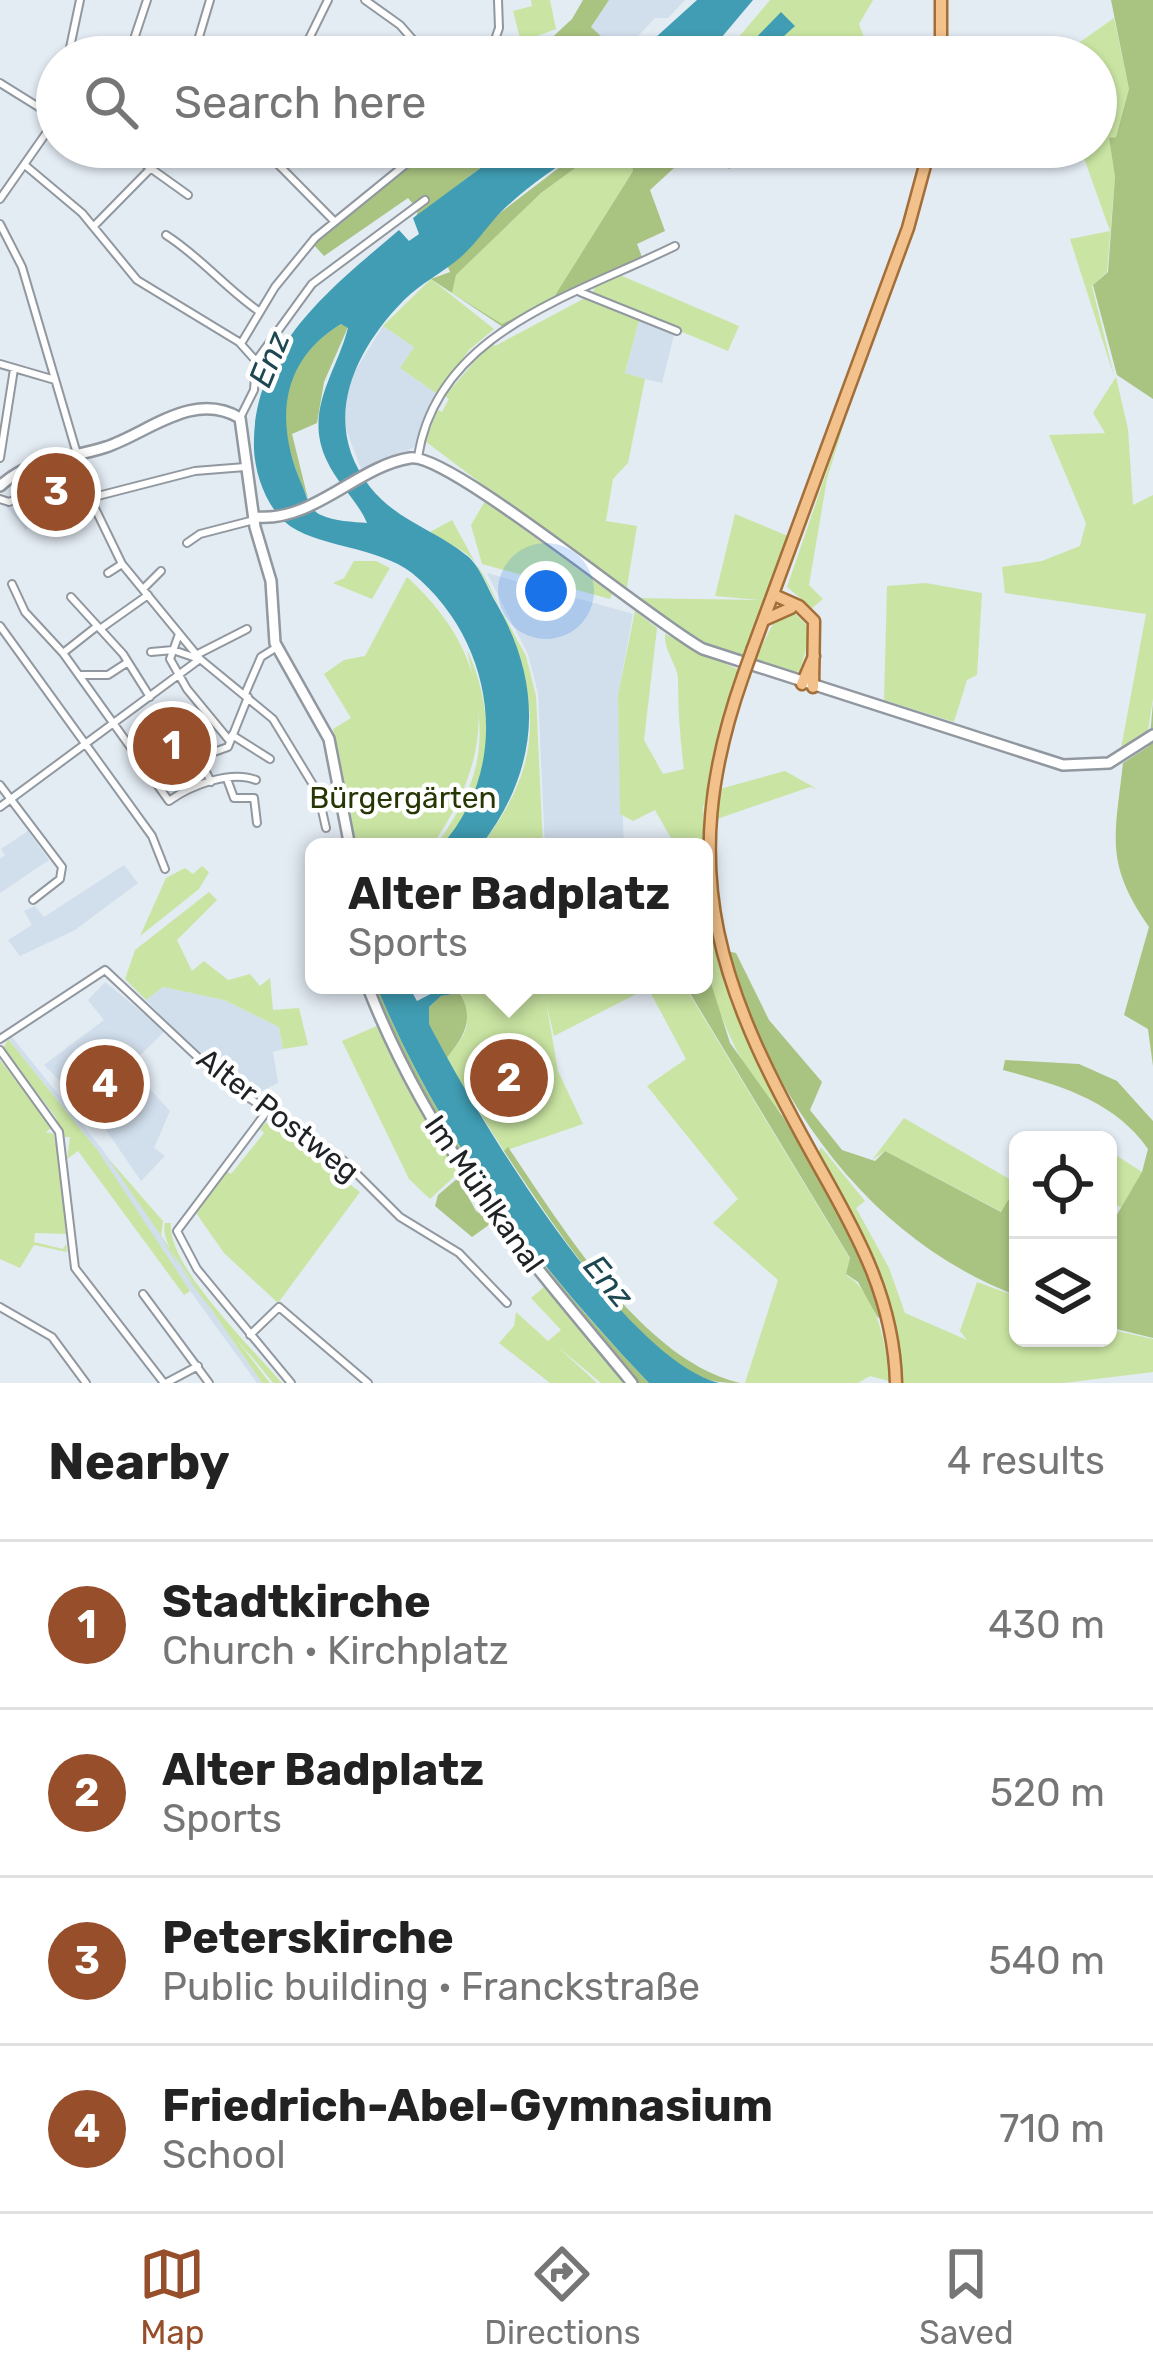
<!DOCTYPE html>
<html lang="en">
<head>
<meta charset="utf-8">
<style>
	body { margin:0; font-family:Rubik,sans-serif; background:#f6f6f6; color:#222 }
	.controls { position:absolute; right:36px; bottom:36px; display:grid; overflow:hidden; border-radius:18px; box-shadow:0 3px 9px #0004 }
	.controls button { width:108px; height:108px; display:grid; place-items:center; padding:0; border:0; border-bottom:3px solid #e0e0e0; background:#fff; color:#222; font:60px sans-serif }
	.you { position:absolute; left:546px; top:591px; width:42px; height:42px; margin:-30px; border:9px solid #fff; border-radius:50%; background:#1a73e8; box-shadow:0 0 0 18px #1a73e833 }
	.badge { display:grid; place-items:center; width:78px; height:78px; border-radius:50%; background:#964f2a; color:#fff; font-size:39px; font-weight:700 }
	.pin { position:absolute; translate:-50% -50%; border:6px solid #fff; box-shadow:0 3px 12px #0006 }
	.popup { position:absolute; left:305px; top:838px; width:408px; height:156px; box-sizing:border-box; display:grid; place-content:center; border-radius:18px; background:#fff; filter:drop-shadow(0 3px 9px #0005); font-size:39px; white-space:nowrap; color:#767676 }
	.popup b { font-size:45px; color:#222 }
	.popup::after { content:''; position:absolute; left:50%; top:100%; margin-left:-24px; border:24px solid transparent; border-top-color:#fff }
	.list { margin:0; padding:0; list-style:none }
	h2 { display:flex; justify-content:space-between; align-items:center; height:156px; margin:0; padding:0 48px; font-size:51px }
	h2 small { font-size:39px; font-weight:400; color:#767676 }
	.list li { display:grid; grid-template-columns:78px 1fr auto; gap:36px; align-items:center; box-sizing:border-box; height:168px; padding:0 48px; border-top:3px solid #e0e0e0 }
	.list b { display:block; font-size:45px; white-space:nowrap }
	.list p { margin:0; font-size:39px; white-space:nowrap; color:#767676 }
	.list em { font-size:39px; font-style:normal; color:#767676 }
	.icon { flex:none; width:66px; height:66px; fill:none; stroke:currentColor; stroke-width:2; stroke-linecap:round; stroke-linejoin:round }
	.map { position:relative; flex:none; width:1153px; height:1383px; overflow:hidden }
	.search { position:absolute; background:#fff; box-shadow:0 3px 9px #0004; left:36px; right:36px; top:36px; height:132px; display:flex; align-items:center; gap:30px; box-sizing:border-box; padding:0 42px; border-radius:66px; color:#767676; font-size:45px }
	.sheet { height:828px; background:#fff }
	nav { display:flex; justify-content:space-around; align-items:center; box-sizing:border-box; height:168px; border-top:3px solid #e0e0e0; background:#fff; font-size:33px; color:#767676 }
	nav a { display:grid; justify-items:center; gap:6px }
	nav .on { color:#964f2a }
	.map>svg:first-child { display:block }
	.built { fill:#d1deec }
	.green { fill:#cae5a3 }
	.forest { fill:#a9c381 }
	.water { fill:#409db3; fill-rule:evenodd }
	.lines { fill:none; stroke-linecap:round; stroke-linejoin:round }
	.street-casing { stroke:#91989f; stroke-width:10 }
	.secondary-casing { stroke:#91989f; stroke-width:14 }
	.primary-casing { stroke:#a36e37; stroke-width:15 }
	.street { stroke:#fff; stroke-width:6 }
	.secondary { stroke:#fff; stroke-width:9 }
	.primary { stroke:#f2c18c; stroke-width:10 }
	.primary-bridge-casing { stroke:#a36e37; stroke-width:15; stroke-linecap:butt }
	.primary-bridge { stroke:#f2c18c; stroke-width:10 }
	.labels { text-anchor:middle; dominant-baseline:central; stroke-width:9; stroke-linejoin:round; paint-order:stroke }
	.park-label { font-size:30px; fill:#273605; stroke:#fff }
	.street-label { font-size:30px; fill:#202325; stroke:#fff }
	.water-label { font-size:33px; font-style:italic; fill:#1d4751; stroke:#fff }
</style>
</head>
<body>
<div class="map">
<svg width="1153" height="1383" viewBox="0 0 1153 1383">
	<rect width="100%" height="100%" fill="#e3ebf3"/>
	<path class="built" d="M609 0H685L668 18H655L618 57H581L601 37 591 27Z
		M640 317 675 331 662 383 625 374Z
		M383 326 414 347 400 368 437 394 414 447 363 474 341 416 352 376Z
		M33 489 52 515 26 530 6 506Z
		M487 573 633 614 618 695 624 847H545L538 693 528 654Z
		M28 831 49 860 0 893V859L5 855 1 849Z
		M124 865 138 883 75 930 20 956 8 940 32 925 24 911 35 906 44 917Z
		M105 982 165 1031 129 1066 170 1111 154 1148 165 1156 141 1181 102 1124 44 1065 104 1020 88 1000Z
		M163 987 224 1000 279 1027 283 1049 273 1052 278 1083 252 1096 211 1066 146 1000Z
		M12 1037 102 1149 262 1383H257L162 1252 98 1151 8 1039Z"/>
	<path class="green" d="M531 0H550L556 29 521 42 513 11 532 6Z
		M770 0H873L859 24 868 48 859 57H722Z
		M1114 18 1129 89 1116 137 1109 138 1115 177 1107 272 1092 286 1114 376 1070 239 1110 231 1080 147H1096V57H1059Z
		M604 147H628L633 171 554 297 502 324 452 293 456 275 541 193Z
		M620 275 739 326 728 351 593 295 594 286Z
		M431 279 494 329 469 350 437 394 400 368 414 347 383 326Z
		M585 298 640 317 625 373 645 379 628 463 613 479 606 521 637 526 626 593 425 441 438 410 442 412 449 399 445 396 491 342 495 346Z
		M1116 377 1128 429 1133 505 1153 495V699L1147 736 1120 754 1146 614 1005 593 1002 567 1042 561 1080 546 1086 523 1049 435 1105 433 1093 413Z
		M849 407 827 479 809 585 823 599 812 608 787 587Z
		M485 501 612 594 610 599 482 564 471 525Z
		M735 514 788 536 742 660 704 646 635 598 760 600 715 596Z
		M452 520 526 656 536 696 543 847H480C541 769 542 710 506 622 498 603 484 570 469 556 458 546 442 542 430 532Z
		M354 561H376L390 568 372 599 333 583 344 578Z
		M407 577C497 659 499 751 431 847H357L333 729 351 718 324 674 344 660 365 656Z
		M926 583 982 593 977 675 967 680 954 722 884 700 887 586Z
		M635 611 657 628 644 740 663 774 684 769C680 739 678 710 678 679 678 666 664 652 665 634L739 670 718 734 707 806 703 805 704 847H676L655 810 633 821 620 814 618 695Z
		M794 612 811 630 800 671 791 674 753 663 776 618Z
		M467 650C496 709 499 810 435 847 488 772 487 736 467 650Z
		M785 771 817 789 810 787 717 819 720 789Z
		M202 866 209 872 199 889 140 936 166 878 185 868 193 874Z
		M209 892 217 900 177 940 192 971 204 961 228 980 250 974 260 986 270 978 273 1010 299 1008 308 1045 283 1049 279 1027 224 1000 163 987 146 1000 125 979 135 950Z
		M708 901 731 1003 785 1115C742 1088 683 946 708 901Z
		M462 985H684L850 1259 846 1275C877 1293 887 1347 889 1381L870 1376 858 1383H745L778 1280 713 1223 738 1199 647 1086 686 1059 648 988 554 1036 546 1002 558 1071 583 1124 504 1151 446 1059C482 1015 460 1026 462 985Z
		M379 1025 458 1173 430 1199 409 1179 342 1041Z
		M8 1039 98 1151 190 1291 184 1295 78 1151 67 1159 70 1137H64L55 1116 3 1049Z
		M0 1060 48 1121 51 1128 46 1132 54 1134 55 1145 57 1135 66 1234 35 1233 34 1242 63 1249 66 1244 67 1252 34 1245 20 1268 0 1259Z
		M904 1118 1018 1184 1002 1212 885 1151 872 1160Z
		M266 1122 360 1192 278 1303 224 1253 194 1210 226 1171 231 1174 264 1133 260 1129Z
		M821 1147 865 1201 856 1208 889 1268 905 1313 967 1340 960 1331 977 1282 1018 1297V1338H1108V1329L1153 1339V1372L1064 1383H903C899 1298 858 1228 817 1156Z
		M1108 1150 1142 1172 1122 1208 1108 1200Z
		M107 1157 163 1221 161 1236 172 1256 270 1383H262Z
		M165 1223H171C166 1265 254 1350 282 1383H273C252 1354 155 1255 165 1223Z
		M545 1286 628 1383H601L557 1346 597 1383H550L499 1343 514 1326 516 1312 548 1341 561 1330 531 1298Z"/>
	<path class="forest" d="M583 0H609L591 27 602 37 580 57H531L572 19Z
		M1111 0H1153V399L1117 375 1093 285 1108 272 1115 177 1109 138 1116 137 1129 89Z
		M445 147H508L416 217 418 210 408 198 324 256 314 245 416 161Z
		M586 147H604L541 193 456 275 452 293 502 324 554 297 633 171 628 147 637 166 655 147H718L730 169 687 156 650 190 665 231 637 244 642 257 503 327 431 279 450 272 448 267 500 213Z
		M341 324 348 327 324 382 317 423 292 434 308 499C277 432 268 368 341 324Z
		M1153 703V1066L1148 1029 1124 1015 1149 927C1104 862 1115 837 1123 763L1149 746Z
		M727 951 736 953 769 1020 822 1082 810 1110 842 1150 875 1161 885 1151 1001 1212 1018 1184V1296C867 1239 772 1100 727 951Z
		M704 961 730 1043 783 1117 843 1218 884 1313 878 1318 858 1282 846 1274 850 1258 685 985H704Z
		M371 985H376C439 1137 536 1266 649 1383H639C525 1253 438 1147 371 985Z
		M460 993C475 1021 464 1036 446 1059L428 1024 429 1007 441 996Z
		M1005 1060 1079 1064 1117 1081 1153 1121V1338L1108 1327V1230L1142 1172 1148 1149C1114 1100 1058 1085 1003 1070Z
		M508 1147C561 1225 643 1361 740 1383 724 1383 710 1382 695 1375 632 1346 543 1210 504 1151Z
		M458 1178 476 1211 493 1222 472 1237 435 1206 438 1195Z"/>
	<path class="water" d="M697 0H753L705 57H634Z
		M781 12 795 26 761 57 749 45Z
		M509 147H586C556 168 524 188 499 214 486 228 476 243 462 256 444 272 421 283 404 300 353 352 320 423 370 487 396 520 435 530 466 555 479 564 487 587 495 601 545 686 540 769 480 847H440C513 768 496 641 412 573 378 546 313 547 285 522 266 505 255 474 254 449 251 349 331 288 399 230L409 241 419 234 413 218ZM341 324 348 328C336 374 303 411 327 461 337 483 359 503 367 523 353 522 334 521 321 515 309 510 307 496 302 485 275 424 279 361 341 324Z
		M376 985H408L417 1001 448 985H461L460 993 441 996 429 1007V1024C475 1113 622 1359 719 1383H649C536 1265 439 1137 376 985Z"/>
	<g class="lines">
		<g class="street-casing">
			<path id="street" d="M365 0 400 25 428 57
				M68 57 80 0
				M128 57 147 0
				M193 57 210 0
				M300 57 328 0
				M489 57 499 28 498 0
				M0 83 53 116
				M121 147 188 195
				M261 147 334 221
				M26 166 82 213 137 280 239 342 256 361
				M0 199 49 129 57 103
				M0 224 22 267 90 498 122 564 200 659 273 719 318 793 326 828
				M94 226 152 167 159 147
				M166 235C202 258 225 288 260 312
				M580 292 677 331
				M242 342 275 287 315 238 427 147
				M256 361 312 284 425 200
				M0 364 55 380
				M240 418 254 390 256 361
				M418 457C437 331 576 295 675 246
				M0 458 14 369
				M90 498 195 471 245 467
				M0 499 9 502 62 479
				M187 543 200 534 254 520
				M108 573 122 564
				M12 584 25 612 63 653 169 801C191 785 231 770 256 780
				M143 589 161 571
				M71 597 123 654 150 697
				M0 626 152 836 165 869
				M100 629 148 595
				M179 634 170 659 187 689 229 740
				M151 652 173 650 196 658
				M63 653 96 627
				M196 655 247 629
				M79 675H108L128 662
				M245 694 261 657 277 647
				M232 735 270 759
				M194 759 228 747 248 697
				M200 760 211 782
				M174 761 188 788
				M143 768 152 761 194 759
				M227 779 234 798H254L257 823
				M0 785 62 867 60 879 33 900
				M0 807 200 659
				M0 1039 105 970 222 1080 344 1161 400 1217 459 1253 507 1303
				M0 1050 59 1132 75 1268 164 1383
				M268 1110 177 1231 197 1269 291 1383
				M143 1294 209 1383
				M0 1307 52 1337 86 1383
				M250 1335 279 1307 368 1383
				M166 1383 198 1366"/>
		</g>
		<g class="secondary-casing">
			<path id="secondary" d="M0 486C33 456 67 460 106 447 148 433 193 390 240 418L255 527 271 581 275 643 329 739 350 847
				M257 517C313 522 358 466 410 458 449 452 651 621 703 649L1063 765 1109 763 1153 735
				M367 985C431 1149 522 1250 632 1383"/>
		</g>
		<g class="primary-casing">
			<path id="primary" d="M941 0V57
				M774 595 799 606 814 621 813 687
				M764 620 791 608
				M753 648 908 228 930 147
				M743 676C672 877 722 994 821 1170 860 1239 894 1302 896 1383
				M802 684 814 656"/>
		</g>
		<use href="#street" class="street"/>
		<use href="#secondary" class="secondary"/>
		<use href="#primary" class="primary"/>
		<g class="primary-bridge-casing">
			<path id="primary-bridge" d="M743 676 753 648"/>
		</g>
		<use href="#primary-bridge" class="primary-bridge"/>
	</g>
	<g class="labels">
		<g class="park-label">
			<text x="403" y="798">Bürgergärten</text>
		</g>
		<g class="street-label">
			<text transform="translate(278 1115) rotate(38)">Alter Postweg</text>
			<text transform="translate(484 1194) rotate(55)">Im Mühlkanal</text>
		</g>
		<g class="water-label">
			<text transform="translate(269 359) rotate(-68)">Enz</text>
			<text transform="translate(609 1281) rotate(50)">Enz</text>
		</g>
	</g>
</svg>
<div class="controls">
<button><svg class="icon" aria-label="locate" viewBox="0 0 24 24"><circle cx="12" cy="12" r="6"/><path d="M12 2v4M12 18v4M2 12h4M18 12h4"/></svg></button>
<button><svg class="icon" aria-label="layers" viewBox="0 0 24 24"><path d="M12 4l9 5-9 5-9-5zM3 14l9 5 9-5"/></svg></button>
</div>
<div class="you"></div>
<div class="pin badge" style="left:172px;top:746px">1</div>
<div class="pin badge" style="left:509px;top:1078px">2</div>
<div class="popup"><b>Alter Badplatz</b>Sports</div>
<div class="pin badge" style="left:56px;top:492px">3</div>
<div class="pin badge" style="left:105px;top:1084px">4</div>
<div class="search"><svg class="icon" aria-label="search" viewBox="0 0 24 24"><circle cx="10" cy="10" r="6"/><path d="M15 15l6 6"/></svg>Search here</div>
</div>
<section class="sheet">
<h2>Nearby<small>4 results</small></h2>
<ul class="list">
<li><span class="badge">1</span><div><b>Stadtkirche</b><p>Church · Kirchplatz</p></div><em>430 m</em></li>
<li><span class="badge">2</span><div><b>Alter Badplatz</b><p>Sports</p></div><em>520 m</em></li>
<li><span class="badge">3</span><div><b>Peterskirche</b><p>Public building · Franckstraße</p></div><em>540 m</em></li>
<li><span class="badge">4</span><div><b>Friedrich-Abel-Gymnasium</b><p>School</p></div><em>710 m</em></li>
</ul>
</section>
<nav>
<a class="on"><svg class="icon" aria-label="map" viewBox="0 0 24 24"><path d="M3 6l6-2 6 2 6-2v14l-6 2-6-2-6 2zM9 4v14M15 6v14"/></svg>Map</a>
<a><svg class="icon" aria-label="directions" viewBox="0 0 24 24"><path d="M12 3l9 9-9 9-9-9zM9 14v-3h6M13 9l2 2-2 2"/></svg>Directions</a>
<a><svg class="icon" aria-label="saved" viewBox="0 0 24 24"><path d="M7 4h10v16l-5-4-5 4z"/></svg>Saved</a>
</nav>
</body>
</html>
